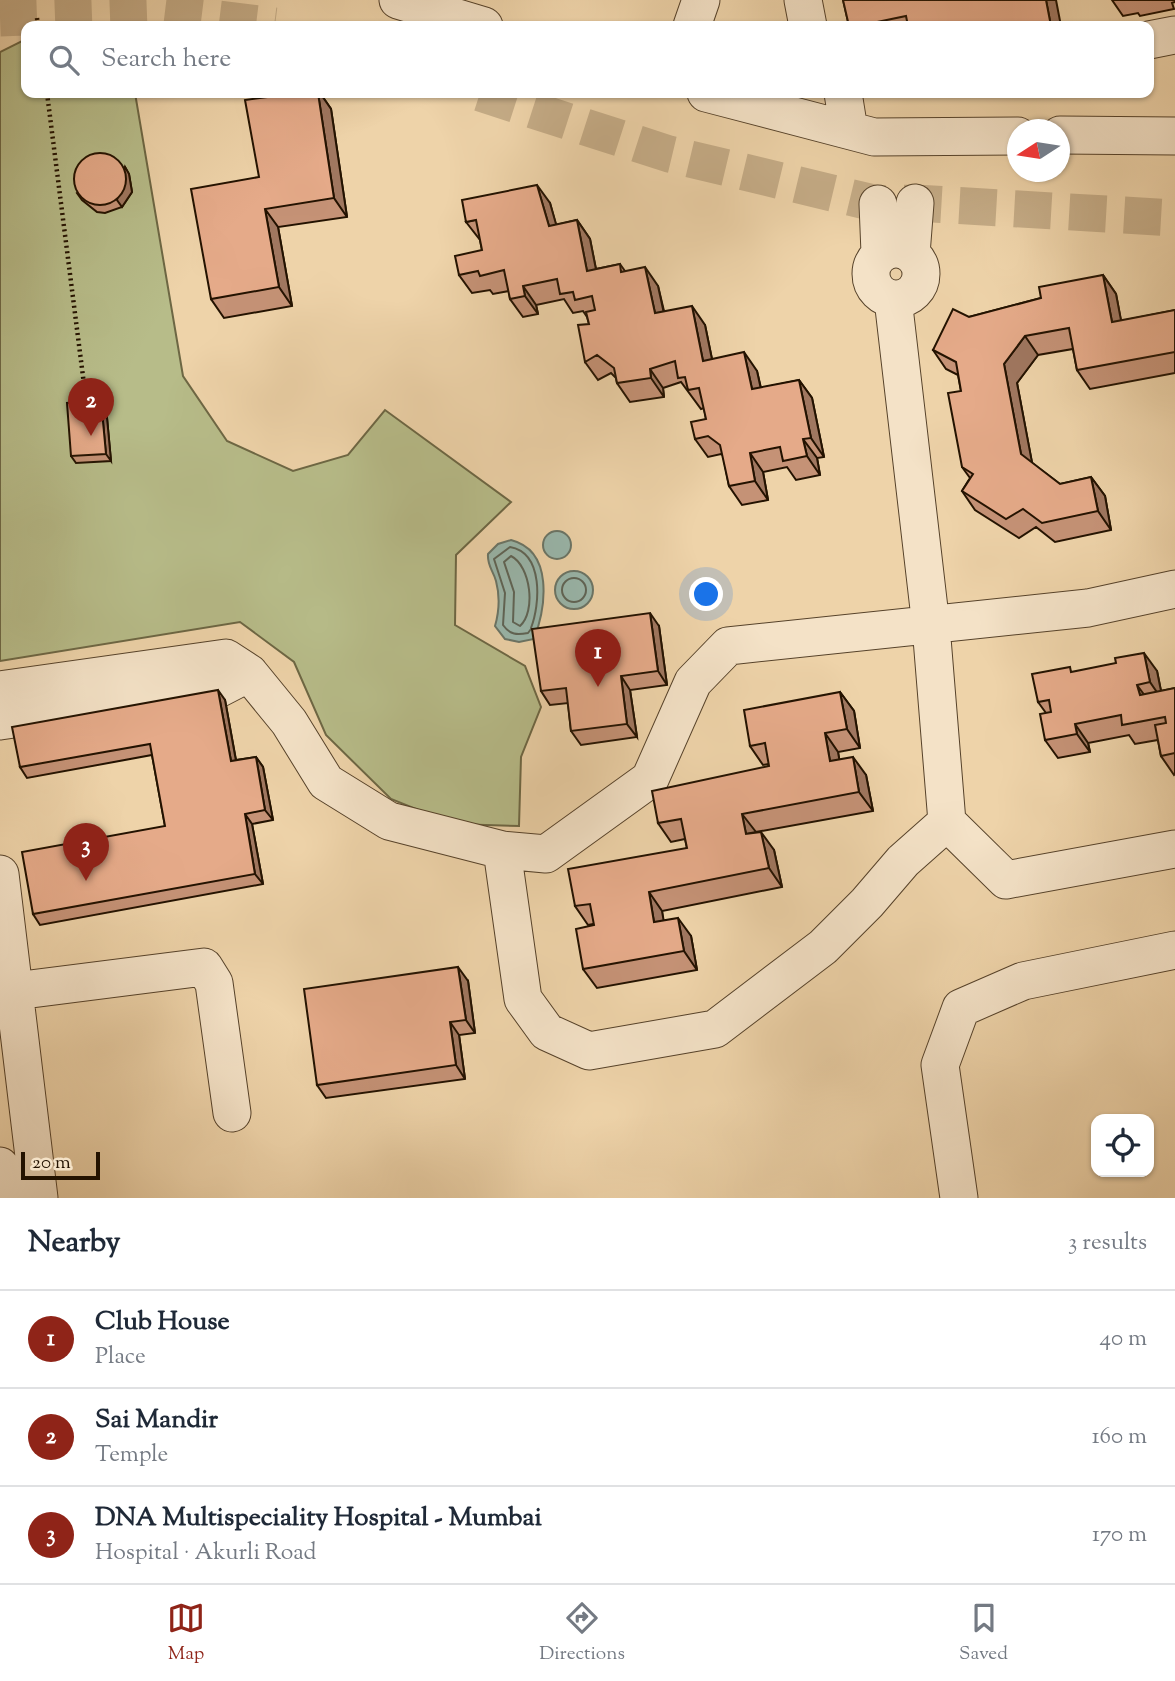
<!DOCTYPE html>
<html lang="en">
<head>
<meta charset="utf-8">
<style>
	body { margin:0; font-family:"Sorts Mill Goudy",serif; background:#f2f2f3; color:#1f2937 }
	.controls { position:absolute; right:21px; bottom:21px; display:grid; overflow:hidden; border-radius:14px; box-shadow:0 2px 5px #0004 }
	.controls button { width:63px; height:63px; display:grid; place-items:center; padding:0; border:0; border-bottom:2px solid #e0e1e3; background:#fff; color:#1f2937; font:35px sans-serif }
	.compass { position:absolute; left:1007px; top:119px; width:63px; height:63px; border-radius:50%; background:#fff; box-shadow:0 2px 5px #0004; rotate:258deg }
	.scale { position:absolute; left:21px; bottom:18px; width:79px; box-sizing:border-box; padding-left:7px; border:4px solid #231200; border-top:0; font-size:19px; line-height:24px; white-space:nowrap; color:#231200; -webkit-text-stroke:5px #f4e2c7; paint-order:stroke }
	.you { position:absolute; left:707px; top:595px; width:24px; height:24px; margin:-18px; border:5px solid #fff; border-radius:50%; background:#1a73e8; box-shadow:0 0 0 10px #1a73e833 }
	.badge { display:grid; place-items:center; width:46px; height:46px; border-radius:50%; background:#8f2418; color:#fff; font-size:23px; font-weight:700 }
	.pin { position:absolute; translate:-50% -58px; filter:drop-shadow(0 2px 4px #0008) }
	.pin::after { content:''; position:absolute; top:37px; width:24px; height:21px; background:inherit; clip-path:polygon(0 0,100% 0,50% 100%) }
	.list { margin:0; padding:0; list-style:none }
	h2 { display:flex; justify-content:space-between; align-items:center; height:91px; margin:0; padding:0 28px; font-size:30px }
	h2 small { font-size:23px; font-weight:400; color:#747a83 }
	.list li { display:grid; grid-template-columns:46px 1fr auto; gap:21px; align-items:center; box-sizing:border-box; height:98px; padding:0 28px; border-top:2px solid #e0e1e3 }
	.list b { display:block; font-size:26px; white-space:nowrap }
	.list p { margin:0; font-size:23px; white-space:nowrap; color:#747a83 }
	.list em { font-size:23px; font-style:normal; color:#747a83 }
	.icon { flex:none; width:38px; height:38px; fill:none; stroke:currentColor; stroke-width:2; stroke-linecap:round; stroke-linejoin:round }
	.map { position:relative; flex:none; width:1175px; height:1198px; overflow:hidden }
	.search { position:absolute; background:#fff; box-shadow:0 2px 5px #0004; left:21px; right:21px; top:21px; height:77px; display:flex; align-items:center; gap:18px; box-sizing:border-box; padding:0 24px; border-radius:14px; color:#747a83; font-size:26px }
	.sheet { height:385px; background:#fff }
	nav { display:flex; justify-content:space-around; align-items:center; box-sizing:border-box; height:98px; border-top:2px solid #e0e1e3; background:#fff; font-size:19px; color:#747a83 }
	nav a { display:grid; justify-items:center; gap:4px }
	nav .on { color:#8f2418 }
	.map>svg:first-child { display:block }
	.green { fill:#b7bc89; stroke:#6d6744; stroke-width:2 }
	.water { fill:#99b7ac; stroke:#6a7567; stroke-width:2 }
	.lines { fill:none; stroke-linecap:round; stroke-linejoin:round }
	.shore { stroke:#5e6456; stroke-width:2 }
	.minor-tunnel { stroke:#c5ac87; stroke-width:37; stroke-dasharray:37 18; stroke-linecap:butt }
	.minor-casing { stroke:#56422a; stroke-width:39 }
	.path { stroke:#231200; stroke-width:4.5; stroke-dasharray:2 3.5; stroke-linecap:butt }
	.minor { stroke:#f4e2c7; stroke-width:37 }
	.wall { fill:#c59276; stroke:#231200; stroke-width:2 }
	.shaded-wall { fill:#a07760; stroke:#231200; stroke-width:2 }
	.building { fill:#e5aa89; stroke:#231200; stroke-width:2 }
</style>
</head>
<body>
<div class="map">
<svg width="1175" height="1198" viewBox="0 0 1175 1198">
	<rect width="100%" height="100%" fill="#eed3a9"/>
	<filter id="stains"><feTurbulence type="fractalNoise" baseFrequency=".00286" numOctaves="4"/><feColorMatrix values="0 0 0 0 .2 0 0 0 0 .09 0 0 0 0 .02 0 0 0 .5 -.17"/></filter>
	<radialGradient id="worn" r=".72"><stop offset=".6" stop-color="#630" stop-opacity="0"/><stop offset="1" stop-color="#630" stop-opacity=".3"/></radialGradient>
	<path class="green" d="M26 39V93H135L183 376 227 441 293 471 348 455 385 410 511 502 456 555 455 625 525 666 541 707 521 757 519 826 453 824 391 799 326 735 294 662 240 622 0 661V52Z"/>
	<path class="water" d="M543 545a14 14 0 1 1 28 0a14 14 0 1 1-28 0Z
		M511 540C554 551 546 607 534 639L519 642 505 639 495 626C499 612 500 596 496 581 493 570 487 566 488 554L498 544Z
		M555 590a19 19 0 1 1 38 0a19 19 0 1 1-38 0Z"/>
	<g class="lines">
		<path class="shore" d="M511 556C531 566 536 612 520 626L513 622 514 592 504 562Z
			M562 590a12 12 0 1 1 24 0a12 12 0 1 1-24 0Z
			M531 629 528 633C517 635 510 635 503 625L505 593 494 559 510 547C544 553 540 605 531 628"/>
		<path class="minor-tunnel" d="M0 18 162 12 275 26
			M480 93 669 154 878 204 915 203 1175 218"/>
		<g class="minor-casing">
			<path id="minor" d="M398 0 484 26
				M803 0 808 26
				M692 26 701 0
				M1149 40 1175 35
				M706 93 874 137 1018 136
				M843 93 849 130
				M1060 135 1175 136
				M878 204 880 253
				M871 274a25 25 0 1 1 50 0a25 25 0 1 1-50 0Z
				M911 254 915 203
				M0 690 226 658 249 673 289 722 326 782 389 821 502 850 546 854 650 779 693 682 728 646 1088 608 1175 589
				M0 721 218 689 249 673
				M947 822 1006 880 1175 849
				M502 850 523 999 547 1032 589 1051 715 1029 823 947 867 903 903 861 947 822 931 626 893 299
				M0 874 39 1198
				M0 993 204 967 214 983 232 1113
				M0 1166 4 1198
				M959 1198 940 1065 961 1008 1023 981 1175 950"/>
		</g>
		<path class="path" d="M37 18 38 26
			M47 93 87 408"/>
		<use href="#minor" class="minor"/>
	</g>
	<path class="wall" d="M843 0 1061 26H849Z
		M1112 0H1175V2L1172 3 1174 9 1140 16 1138 13 1123 16Z
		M299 93H320L331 109 347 217 278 227 292 306 224 318 211 299 259 177Z
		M125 167 129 174 132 192 122 207 105 213 97 212 82 200 77 193Z
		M550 203 556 225 577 220 590 239 596 269 620 264 625 271 658 286 664 311 705 325 712 359 757 371 761 388 799 380 812 398 824 457 817 458 820 475 796 480 787 467 763 472 768 500 742 505 729 486 723 455 721 454 708 457 695 439 706 419 704 408 701 409 681 382 663 388 664 397 630 402 617 383 616 378 611 373 598 380 585 362 589 324 587 317 583 311 573 313 564 299 536 305 538 314 523 317 510 299 509 291 493 294 490 290 472 293 459 275 482 250 480 240 466 222Z
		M1103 275 1116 294 1121 321 1175 310V373L1090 389 1077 370 1073 349 1038 355 1017 383 1032 463 1060 484 1091 477 1105 496 1111 530 1055 542 1036 527 1019 538 975 510 962 491 970 478 962 467 961 391 958 375 946 369 933 350 969 317 1041 298Z
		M101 400 106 407 111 461 76 463 71 456Z
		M659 626 667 685 630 690 637 737 581 745 571 731 568 703 550 705 541 691Z
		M1157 671 1161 691 1175 688V774L1174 775 1161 756 1158 740 1135 744 1129 735 1088 743 1090 752 1058 758 1045 740 1046 713 1038 702 1073 672Z
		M840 692 854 711 860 748 838 752 839 759 866 775 873 811 756 832 774 850 782 887 662 911 663 920 691 936 697 970 597 988 583 969 593 924 588 925 575 906 687 848 685 839 671 842 658 823 769 766V764L763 765 750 746Z
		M225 700 236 760 256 757 263 767 273 820 252 824 263 884 40 925 33 914 165 826 152 755 27 778 20 767Z
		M468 981 475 1033 459 1035 465 1079 326 1098 317 1085Z"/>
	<path class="shaded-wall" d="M1046 0H1056L1061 26H1051Z
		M318 93H320L331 109 347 217 334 198Z
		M125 167 129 174 132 192 122 207 117 200Z
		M537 185 550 203 562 245 549 226Z
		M265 209 278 227 292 306 279 287Z
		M577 220 590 239 600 290 587 271Z
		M645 267 658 286 668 332 655 313Z
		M1103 275 1116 294 1125 341 1112 322Z
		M523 286 536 305 538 314 525 296Z
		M692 306 705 325 716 379 703 361Z
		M1025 336 1038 355 1017 383 1034 473 1021 454 1004 364Z
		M744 352 757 371 765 408 752 389Z
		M650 369 663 388 664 397 651 378Z
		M799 380 812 398 824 457 811 438Z
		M101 400 106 407 111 461 106 454Z
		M803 439 817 458 820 475 807 456Z
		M750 453 763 472 768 500 755 481Z
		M1091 477 1105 496 1111 530 1098 511Z
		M650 613 659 626 667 685 658 671Z
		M1144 653 1157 671 1163 701 1150 682Z
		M621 676 630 690 637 737 627 724Z
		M1137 685 1151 704 1140 695Z
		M218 690 225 700 238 772 231 761Z
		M840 692 854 711 860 748 847 729Z
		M1075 724 1088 743 1090 752 1077 734Z
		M825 733 838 752 843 780 830 761Z
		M256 757 263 767 273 820 265 810Z
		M853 757 866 775 873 811 859 792Z
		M245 814 252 824 263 884 255 874Z
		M742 814 756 832 746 834Z
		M761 832 774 850 782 887 769 868Z
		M649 892 662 911 667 940 654 922Z
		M678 918 691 936 697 970 684 951Z
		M458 967 468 981 475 1033 466 1020Z
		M450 1022 459 1035 465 1079 456 1065Z"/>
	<path class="building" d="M843 0H1046L1051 26H908L906 16 858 26H849Z
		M299 93H318L334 198 265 209 279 287 211 299 191 189 259 177 245 100Z
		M74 179a26 26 0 1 1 52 0a26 26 0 1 1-52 0Z
		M537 185 549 226 577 220 587 271 620 264 621 272 645 267 655 313 692 306 703 361 744 352 752 389 799 380 811 438 803 439 807 456 783 461 780 447 750 453 755 481 729 486 720 445 708 436 695 439 691 422 706 419 699 388 688 390 685 377 678 378 675 361 650 369 651 378 617 383 614 368 597 355 585 362 578 325 589 324 586 312 595 310 592 296 575 300 573 292 560 294 557 279 523 286 525 296 510 299 504 270 480 276 478 271 459 275 455 256 482 250 476 220 466 222 462 200Z
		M1103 275 1112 322 1175 310V352L1077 370 1069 328 1025 336 1004 364 1021 454 1060 484 1091 477 1098 511 1042 523 1023 509 1006 519 962 491 973 474 962 467 948 393 961 391 956 362 933 350 953 309 969 317 1041 298 1039 287Z
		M101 400 106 454 71 456 67 403Z
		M650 613 658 671 621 676 627 724 571 731 566 688 541 691 532 629Z
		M1144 653 1150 682 1137 685 1140 695 1175 688V753L1161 756 1155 725 1166 723 1165 717 1122 725 1121 715 1075 724 1077 734 1045 740 1040 714 1051 712 1049 700 1038 702 1032 674 1070 667 1071 672 1116 663 1115 658Z
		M218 690 231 761 256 757 265 810 245 814 255 874 33 914 22 852 165 826 150 744 20 767 12 727Z
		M840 692 847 729 825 733 830 761 853 757 859 792 742 814 746 834 761 832 769 868 649 892 654 922 678 918 684 951 583 969 576 929 594 925 590 904 575 906 568 869 687 848 681 819 658 823 652 791 769 766 765 743 750 746 744 710Z
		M458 967 466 1020 450 1022 456 1065 317 1085 304 989Z"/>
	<rect width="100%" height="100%" filter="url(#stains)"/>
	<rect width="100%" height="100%" fill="url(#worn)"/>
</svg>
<div class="controls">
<button><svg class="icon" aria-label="locate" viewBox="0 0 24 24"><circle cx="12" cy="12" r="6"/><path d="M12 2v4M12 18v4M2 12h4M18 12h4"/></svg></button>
</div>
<svg class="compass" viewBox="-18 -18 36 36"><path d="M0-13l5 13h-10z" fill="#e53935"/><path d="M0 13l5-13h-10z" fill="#747a83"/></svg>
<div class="scale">20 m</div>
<div class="you"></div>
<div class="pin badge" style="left:598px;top:687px">1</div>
<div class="pin badge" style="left:91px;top:436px">2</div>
<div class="pin badge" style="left:86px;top:881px">3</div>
<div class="search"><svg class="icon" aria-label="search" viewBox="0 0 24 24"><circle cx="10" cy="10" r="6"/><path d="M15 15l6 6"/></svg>Search here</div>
</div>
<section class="sheet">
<h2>Nearby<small>3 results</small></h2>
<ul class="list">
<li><span class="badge">1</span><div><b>Club House</b><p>Place</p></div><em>40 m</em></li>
<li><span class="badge">2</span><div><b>Sai Mandir</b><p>Temple</p></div><em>160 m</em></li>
<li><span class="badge">3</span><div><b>DNA Multispeciality Hospital - Mumbai</b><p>Hospital · Akurli Road</p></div><em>170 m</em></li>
</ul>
</section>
<nav>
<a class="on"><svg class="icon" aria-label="map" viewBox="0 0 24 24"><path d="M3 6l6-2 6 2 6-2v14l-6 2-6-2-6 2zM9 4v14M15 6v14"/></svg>Map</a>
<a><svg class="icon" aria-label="directions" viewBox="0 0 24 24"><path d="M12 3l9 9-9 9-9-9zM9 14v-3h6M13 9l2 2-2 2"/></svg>Directions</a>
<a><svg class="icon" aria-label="saved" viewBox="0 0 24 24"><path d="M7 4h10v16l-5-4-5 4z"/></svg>Saved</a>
</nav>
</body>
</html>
